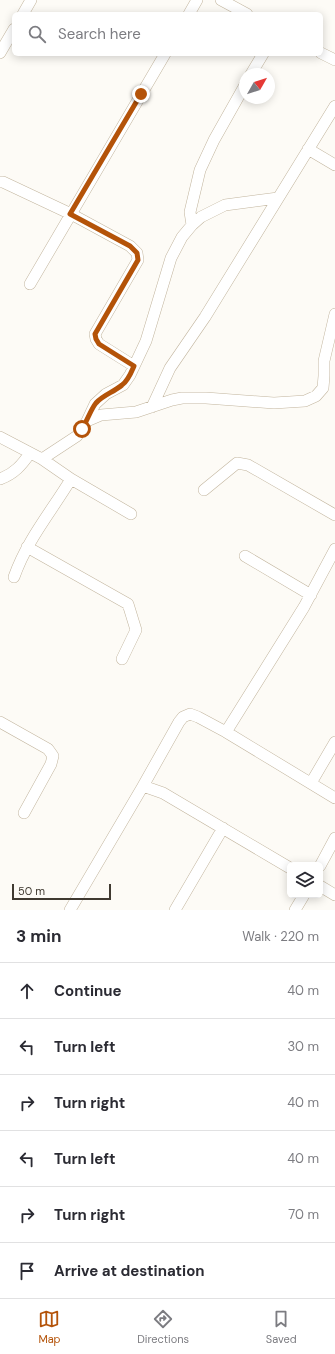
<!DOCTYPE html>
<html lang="en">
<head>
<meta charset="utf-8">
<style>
	body { margin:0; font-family:"DM Sans",sans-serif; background:#f2f2f3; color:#2b2b33 }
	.controls { position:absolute; right:12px; bottom:12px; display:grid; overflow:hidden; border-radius:6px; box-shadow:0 2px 10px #0003 }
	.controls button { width:36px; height:36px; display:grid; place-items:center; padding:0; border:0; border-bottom:1px solid #e1e1e2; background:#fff; color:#2b2b33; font:20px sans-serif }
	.compass { position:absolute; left:239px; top:68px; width:36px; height:36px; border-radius:50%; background:#fff; box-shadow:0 2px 10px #0003; rotate:51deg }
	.scale { position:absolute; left:12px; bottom:10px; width:99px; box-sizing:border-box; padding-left:4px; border:2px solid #403a31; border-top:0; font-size:11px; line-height:14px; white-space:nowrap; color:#403a31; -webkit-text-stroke:3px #fdfbf6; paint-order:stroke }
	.stop { position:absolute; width:12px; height:12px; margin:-9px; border:3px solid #b45309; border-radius:50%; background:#fff }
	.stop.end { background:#b45309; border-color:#fff; box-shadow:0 1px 4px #0008 }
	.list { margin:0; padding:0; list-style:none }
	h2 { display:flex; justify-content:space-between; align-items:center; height:52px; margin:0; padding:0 16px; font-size:17px }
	h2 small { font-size:13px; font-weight:400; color:#7c7c81 }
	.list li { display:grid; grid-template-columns:26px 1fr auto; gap:12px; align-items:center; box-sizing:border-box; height:56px; padding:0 16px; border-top:1px solid #e1e1e2 }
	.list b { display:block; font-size:15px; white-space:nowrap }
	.list em { font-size:13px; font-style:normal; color:#7c7c81 }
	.icon { flex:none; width:22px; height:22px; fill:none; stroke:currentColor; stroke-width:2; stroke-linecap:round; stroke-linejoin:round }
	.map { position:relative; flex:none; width:335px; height:910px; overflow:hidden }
	.search { position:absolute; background:#fff; box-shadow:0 2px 10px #0003; left:12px; right:12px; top:12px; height:44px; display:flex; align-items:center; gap:10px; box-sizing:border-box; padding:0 14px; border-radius:6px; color:#7c7c81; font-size:15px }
	.sheet { height:388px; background:#fff }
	nav { display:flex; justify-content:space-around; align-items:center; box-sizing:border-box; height:56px; border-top:1px solid #e1e1e2; background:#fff; font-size:11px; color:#7c7c81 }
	nav a { display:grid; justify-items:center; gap:2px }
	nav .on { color:#b45309 }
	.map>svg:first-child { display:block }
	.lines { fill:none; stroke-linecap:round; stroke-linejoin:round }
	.minor-casing { stroke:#c2b59e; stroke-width:12 }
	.minor { stroke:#fff; stroke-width:11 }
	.route { stroke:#b45309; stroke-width:5 }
</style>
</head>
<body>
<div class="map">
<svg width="335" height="910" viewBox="0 0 335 910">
	<rect width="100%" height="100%" fill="#fdfbf6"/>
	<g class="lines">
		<g class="minor-casing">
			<path id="minor" d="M221 0 247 14
				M23 14 31 0
				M189 14 197 0
				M0 53 14 29
				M321 53 335 60
				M251 74 263 54
				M308 149 335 165
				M0 182H3L71 214 130 246 137 253 138 260 95 334 96 339 99 344 134 366
				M192 225 190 212 200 170 214 140 245 85
				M30 284 165 54
				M152 407 170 368 205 317 335 106
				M87 421 101 415 136 412 172 400 182 398H206L274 403 305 401 316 396 323 388 324 376V361L335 314
				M0 437 42 459 71 479 131 514
				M42 459 77 436 87 421 95 404 106 394 123 385 130 375 146 341 171 258 182 237 192 225 201 217 225 205 278 198
				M0 479C14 474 22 465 30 453
				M204 490 237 463 248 465 335 515
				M27 547 128 604 136 630 122 659
				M245 556 311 595
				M14 577C27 540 51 512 71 479
				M0 722 48 749 53 756 51 764 24 813
				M226 732 304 607 335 549
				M311 783 335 742
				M143 786 179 722 183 717 190 714 198 717 226 732 335 798
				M320 866 335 838
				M320 886 335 895
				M70 910 143 786 163 793 290 868
				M175 910 223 828
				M295 910 304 895"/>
		</g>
		<use href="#minor" class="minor"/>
	</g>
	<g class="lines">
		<path class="route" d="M82 429C87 421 91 409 96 403 103 395 114 392 122 385 128 381 131 373 134 366L99 344 96 339 95 334 138 260 137 253 130 246 70 214 141 94"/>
	</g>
</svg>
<div class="controls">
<button><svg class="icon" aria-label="layers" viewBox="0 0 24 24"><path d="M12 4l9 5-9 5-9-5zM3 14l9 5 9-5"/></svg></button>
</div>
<svg class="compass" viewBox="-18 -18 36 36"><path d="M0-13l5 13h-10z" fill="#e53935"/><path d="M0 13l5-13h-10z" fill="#7c7c81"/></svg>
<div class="scale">50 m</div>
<div class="stop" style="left:82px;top:429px"></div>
<div class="stop end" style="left:141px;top:94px"></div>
<div class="search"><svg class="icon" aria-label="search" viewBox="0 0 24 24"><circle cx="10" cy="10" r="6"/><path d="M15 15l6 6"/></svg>Search here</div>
</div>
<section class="sheet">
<h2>3 min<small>Walk · 220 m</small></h2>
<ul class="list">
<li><svg class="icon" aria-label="ahead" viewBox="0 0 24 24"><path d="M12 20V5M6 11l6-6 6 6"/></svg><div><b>Continue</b></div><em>40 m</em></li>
<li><svg class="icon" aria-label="left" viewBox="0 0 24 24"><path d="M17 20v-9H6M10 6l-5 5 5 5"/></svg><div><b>Turn left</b></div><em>30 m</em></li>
<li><svg class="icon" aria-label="right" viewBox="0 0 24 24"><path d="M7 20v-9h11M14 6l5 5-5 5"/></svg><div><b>Turn right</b></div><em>40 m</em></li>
<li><svg class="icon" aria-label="left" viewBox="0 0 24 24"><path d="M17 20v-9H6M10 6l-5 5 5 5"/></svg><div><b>Turn left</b></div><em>40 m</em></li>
<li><svg class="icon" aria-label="right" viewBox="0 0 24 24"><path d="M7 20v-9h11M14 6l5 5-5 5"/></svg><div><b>Turn right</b></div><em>70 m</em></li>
<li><svg class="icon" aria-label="arrive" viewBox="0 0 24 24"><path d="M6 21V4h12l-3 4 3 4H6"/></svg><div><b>Arrive at destination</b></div></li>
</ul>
</section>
<nav>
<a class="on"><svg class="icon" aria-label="map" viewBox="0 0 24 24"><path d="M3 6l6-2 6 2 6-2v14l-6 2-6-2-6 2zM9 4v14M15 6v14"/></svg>Map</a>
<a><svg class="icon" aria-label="directions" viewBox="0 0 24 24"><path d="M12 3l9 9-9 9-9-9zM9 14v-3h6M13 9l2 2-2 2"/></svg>Directions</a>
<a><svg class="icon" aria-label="saved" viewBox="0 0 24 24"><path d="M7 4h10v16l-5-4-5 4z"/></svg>Saved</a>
</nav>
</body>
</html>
